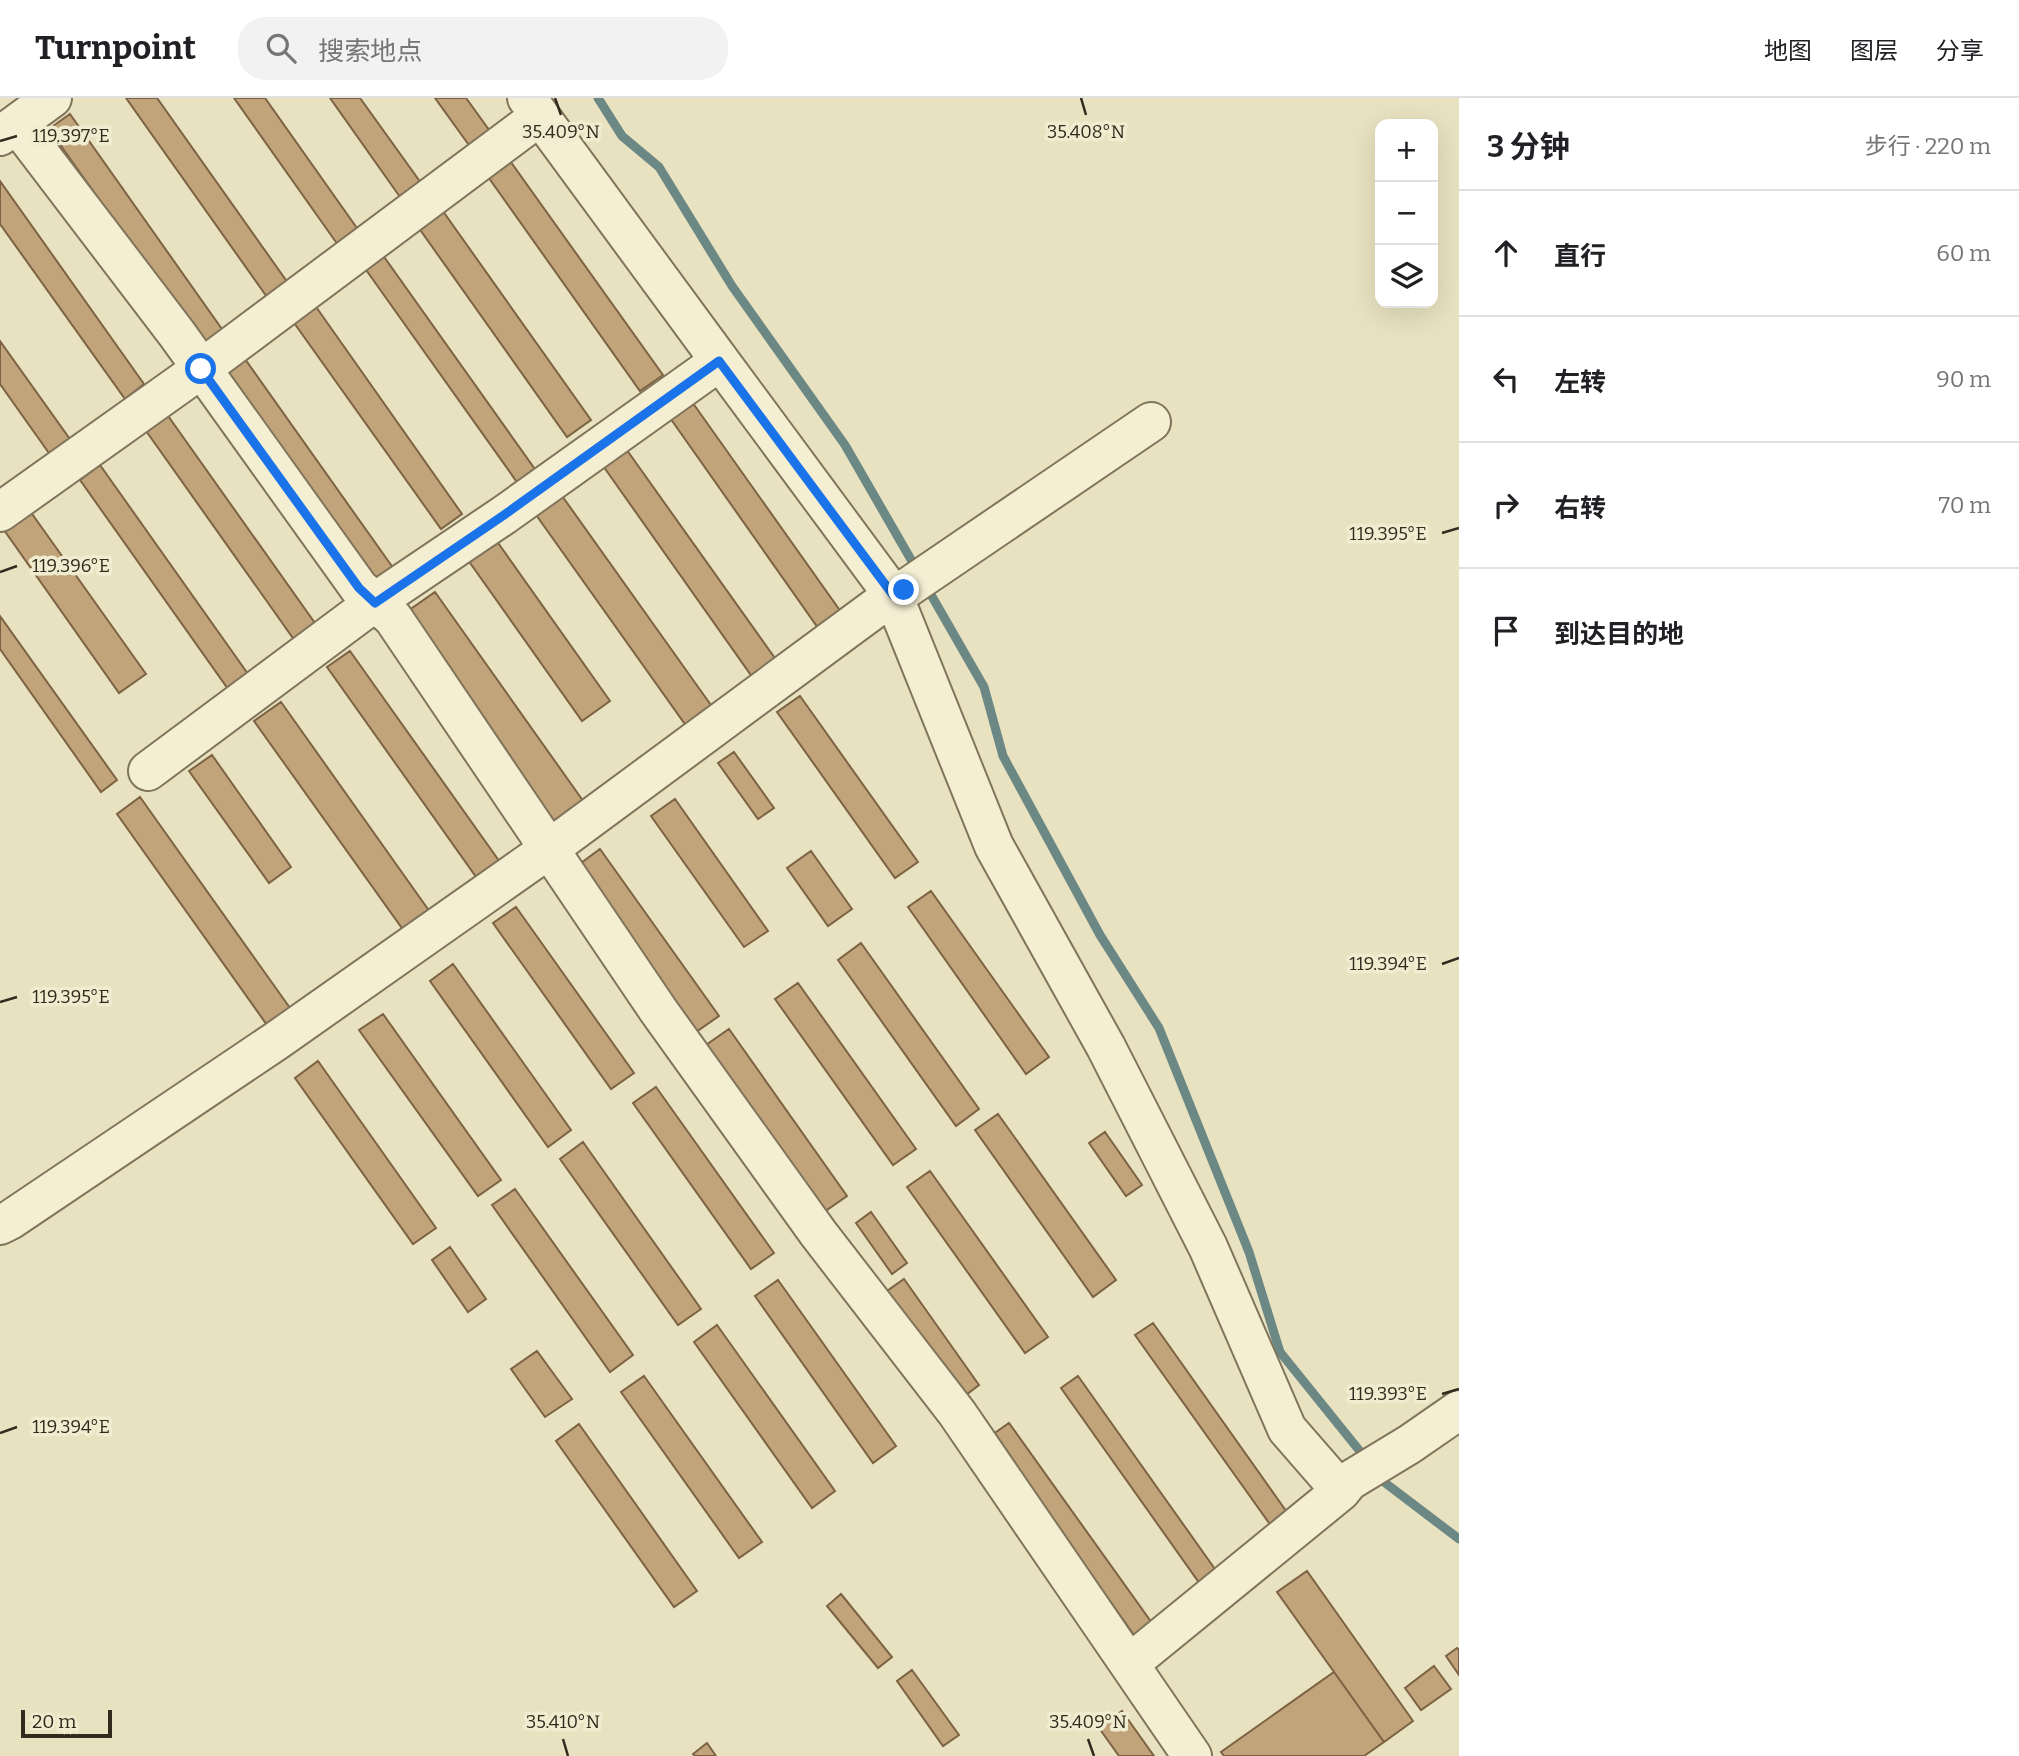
<!DOCTYPE html>
<html lang="zh">
<head>
<meta charset="utf-8">
<style>
	body { margin:0; font-family:Bitter,"Noto Sans SC",serif; background:#f2f2f2; color:#202124 }
	.controls { position:absolute; right:21px; top:21px; display:grid; overflow:hidden; border-radius:14px; box-shadow:0 7px 28px #0002 }
	.controls button { width:63px; height:63px; display:grid; place-items:center; padding:0; border:0; border-bottom:2px solid #e0e0e0; background:#fff; color:#202124; font:35px sans-serif }
	.scale { position:absolute; left:21px; bottom:18px; width:91px; box-sizing:border-box; padding-left:7px; border:4px solid #312a1d; border-top:0; font-size:19px; line-height:24px; white-space:nowrap; color:#312a1d; -webkit-text-stroke:5px #f0ecd0; paint-order:stroke }
	.stop { position:absolute; width:21px; height:21px; margin:-16px; border:5px solid #1a73e8; border-radius:50%; background:#fff }
	.stop.end { background:#1a73e8; border-color:#fff; box-shadow:0 2px 7px #0008 }
	.list { margin:0; padding:0; list-style:none }
	h2 { display:flex; justify-content:space-between; align-items:center; height:91px; margin:0; padding:0 28px; font-size:30px }
	h2 small { font-size:23px; font-weight:400; color:#757577 }
	.list li { display:grid; grid-template-columns:46px 1fr auto; gap:21px; align-items:center; box-sizing:border-box; height:126px; padding:0 28px; border-top:2px solid #e0e0e0 }
	.list b { display:block; font-size:26px; white-space:nowrap }
	.list em { font-size:23px; font-style:normal; color:#757577 }
	.icon { flex:none; width:38px; height:38px; fill:none; stroke:currentColor; stroke-width:2; stroke-linecap:round; stroke-linejoin:round }
	.map { position:relative; flex:none; width:1459px; height:1658px; overflow:hidden }
	header { display:flex; align-items:center; gap:42px; box-sizing:border-box; height:98px; padding:0 35px; background:#fff; border-bottom:2px solid #e0e0e0 }
	header strong { font-size:33px }
	nav { display:flex; gap:38px; margin-inline-start:auto; font-size:24px }
	.search { width:490px; height:63px; background:#f2f2f2; display:flex; align-items:center; gap:18px; box-sizing:border-box; padding:0 24px; border-radius:28px; color:#757577; font-size:26px }
	main { display:flex }
	aside { flex:1; background:#fff }
	.map>svg:first-child { display:block }
	.lines { fill:none; stroke-linecap:round; stroke-linejoin:round }
	.stream { stroke:#6c8885; stroke-width:9 }
	.building { fill:#c2a47b; stroke:#7c6343; stroke-width:2 }
	.minor-casing { stroke:#80745b; stroke-width:42 }
	.minor { stroke:#f4efd3; stroke-width:38 }
	.route { stroke:#1a73e8; stroke-width:9 }
	.ticks { fill:none; stroke:#312a1d; stroke-width:2.5 }
	.ticks-label { font-size:18px; text-anchor:middle; fill:#312a1d; stroke:#f0ecd0; stroke-width:7; stroke-linejoin:round; paint-order:stroke }
</style>
</head>
<body>
<header>
<strong>Turnpoint</strong>
<div class="search"><svg class="icon" aria-label="search" viewBox="0 0 24 24"><circle cx="10" cy="10" r="6"/><path d="M15 15l6 6"/></svg>搜索地点</div>
<nav><a>地图</a><a>图层</a><a>分享</a></nav>
</header>
<main>
<div class="map">
<svg width="1459" height="1658" viewBox="0 0 1459 1658">
	<rect width="100%" height="100%" fill="#e8e2c1"/>
	<g class="lines">
		<path class="stream" d="M598 0 622 38 659 69 732 188 845 347 917 472
			M926 488 984 589 1003 658 1100 837 1159 930 1249 1154 1280 1254 1367 1362
			M1378 1376 1384 1384 1459 1441"/>
	</g>
	<path class="building" d="M126 0H157L288 185 267 199Z
		M234 0H265L359 133 338 147Z
		M330 0H360L421 85 400 99Z
		M435 0H466L492 36 471 50Z
		M70 16 224 234 204 249 49 31Z
		M508 60 663 277 640 293 486 76Z
		M0 83 144 286 125 301 0 126Z
		M440 109 591 322 567 339 416 126Z
		M382 156 537 374 519 387 364 169Z
		M314 206 462 416 441 431 292 222Z
		M0 243 72 344 51 358 0 286Z
		M245 261 396 474 375 489 225 276Z
		M690 301 846 521 823 537 668 317Z
		M166 315 322 535 300 550 144 330Z
		M624 348 777 563 753 580 601 365Z
		M100 367 253 583 233 598 80 382Z
		M560 395 713 610 687 629 534 414Z
		M30 413 146 576 119 595 4 432Z
		M496 442 610 603 582 623 468 462Z
		M435 494 586 707 557 728 405 515Z
		M0 518 117 682 101 694 0 551Z
		M350 553 502 767 479 783 327 569Z
		M800 598 918 764 895 780 777 614Z
		M281 604 430 814 404 833 254 623Z
		M734 654 774 710 758 721 718 665Z
		M212 657 291 769 269 785 189 673Z
		M140 699 290 910 267 927 117 716Z
		M675 701 768 833 744 849 651 718Z
		M600 751 719 918 696 934 577 768Z
		M811 753 852 811 828 828 787 770Z
		M931 793 1049 959 1026 976 908 809Z
		M516 809 634 975 611 991 493 825Z
		M861 845 979 1011 956 1028 838 862Z
		M453 866 571 1032 548 1049 430 883Z
		M798 885 916 1051 893 1067 775 901Z
		M383 916 501 1082 478 1098 359 932Z
		M729 931 847 1098 824 1114 706 947Z
		M318 963 436 1130 413 1146 295 980Z
		M656 989 774 1155 751 1171 633 1005Z
		M998 1016 1116 1182 1093 1199 975 1032Z
		M1105 1034 1142 1087 1126 1098 1089 1045Z
		M583 1044 701 1211 678 1227 560 1061Z
		M930 1073 1048 1239 1025 1255 907 1089Z
		M515 1091 633 1257 610 1274 492 1107Z
		M871 1114 907 1165 892 1176 856 1125Z
		M450 1149 486 1201 468 1214 432 1162Z
		M904 1181 979 1287 962 1300 887 1193Z
		M778 1182 896 1348 873 1365 755 1198Z
		M1153 1225 1296 1427 1279 1439 1135 1237Z
		M717 1227 835 1393 812 1410 694 1244Z
		M537 1253 572 1301 545 1319 511 1271Z
		M644 1278 762 1444 739 1460 621 1294Z
		M1078 1278 1222 1481 1205 1493 1061 1290Z
		M1009 1325 1157 1532 1139 1544 992 1337Z
		M579 1326 697 1493 674 1509 556 1343Z
		M1307 1473 1413 1623 1384 1644 1277 1494Z
		M841 1496 892 1559 878 1570 827 1508Z
		M1457 1550 1459 1552V1577L1446 1558Z
		M1434 1568 1451 1591 1421 1612 1405 1590Z
		M912 1572 959 1637 943 1648 897 1583Z
		M1334 1574 1384 1644 1364 1658H1224L1221 1654Z
		M1122 1613 1154 1658H1119L1099 1630Z
		M707 1645 716 1658H695L693 1656Z"/>
	<g class="lines">
		<g class="minor-casing">
			<path id="minor" d="M17 26 177 236 359 490 393 520 658 912 818 1135 957 1315 1129 1566
				M0 38 52 0
				M720 263 893 497 904 492 1151 324
				M0 414 201 271 540 18 527 0
				M148 673 375 504 504 417 720 263 540 18
				M0 1127 10 1122 276 943 549 751 893 497 994 748 1106 949 1208 1149 1287 1331 1341 1393
				M1192 1658 1129 1566 1341 1393 1349 1383 1410 1346 1459 1312"/>
		</g>
		<use href="#minor" class="minor"/>
	</g>
	<g class="lines">
		<path class="route" d="M201 271 359 490 375 505 504 417 719 263 893 497 904 492"/>
	</g>
	<path class="ticks" d="M555 0 561 17M1081 0 1086 17M0 43 17 38M1442 435 1459 430M0 474 17 468M1442 866 1459 860M0 904 17 899M1442 1296 1459 1291M0 1335 17 1329M563 1641 568 1658M1088 1641 1094 1658"/>
	<g class="ticks-label">
		<text x="561" y="40">35.409°N</text>
		<text x="1086" y="40">35.408°N</text>
		<text x="71" y="44">119.397°E</text>
		<text x="1388" y="442">119.395°E</text>
		<text x="71" y="474">119.396°E</text>
		<text x="1388" y="872">119.394°E</text>
		<text x="71" y="905">119.395°E</text>
		<text x="1388" y="1302">119.393°E</text>
		<text x="71" y="1335">119.394°E</text>
		<text x="563" y="1630">35.410°N</text>
		<text x="1088" y="1630">35.409°N</text>
	</g>
</svg>
<div class="controls">
<button>+</button>
<button>−</button>
<button><svg class="icon" aria-label="layers" viewBox="0 0 24 24"><path d="M12 4l9 5-9 5-9-5zM3 14l9 5 9-5"/></svg></button>
</div>
<div class="scale">20 m</div>
<div class="stop" style="left:201px;top:271px"></div>
<div class="stop end" style="left:904px;top:492px"></div>
</div>
<aside>
<h2>3 分钟<small>步行 · 220 m</small></h2>
<ul class="list">
<li><svg class="icon" aria-label="ahead" viewBox="0 0 24 24"><path d="M12 20V5M6 11l6-6 6 6"/></svg><div><b>直行</b></div><em>60 m</em></li>
<li><svg class="icon" aria-label="left" viewBox="0 0 24 24"><path d="M17 20v-9H6M10 6l-5 5 5 5"/></svg><div><b>左转</b></div><em>90 m</em></li>
<li><svg class="icon" aria-label="right" viewBox="0 0 24 24"><path d="M7 20v-9h11M14 6l5 5-5 5"/></svg><div><b>右转</b></div><em>70 m</em></li>
<li><svg class="icon" aria-label="arrive" viewBox="0 0 24 24"><path d="M6 21V4h12l-3 4 3 4H6"/></svg><div><b>到达目的地</b></div></li>
</ul>
</aside>
</main>
</body>
</html>
